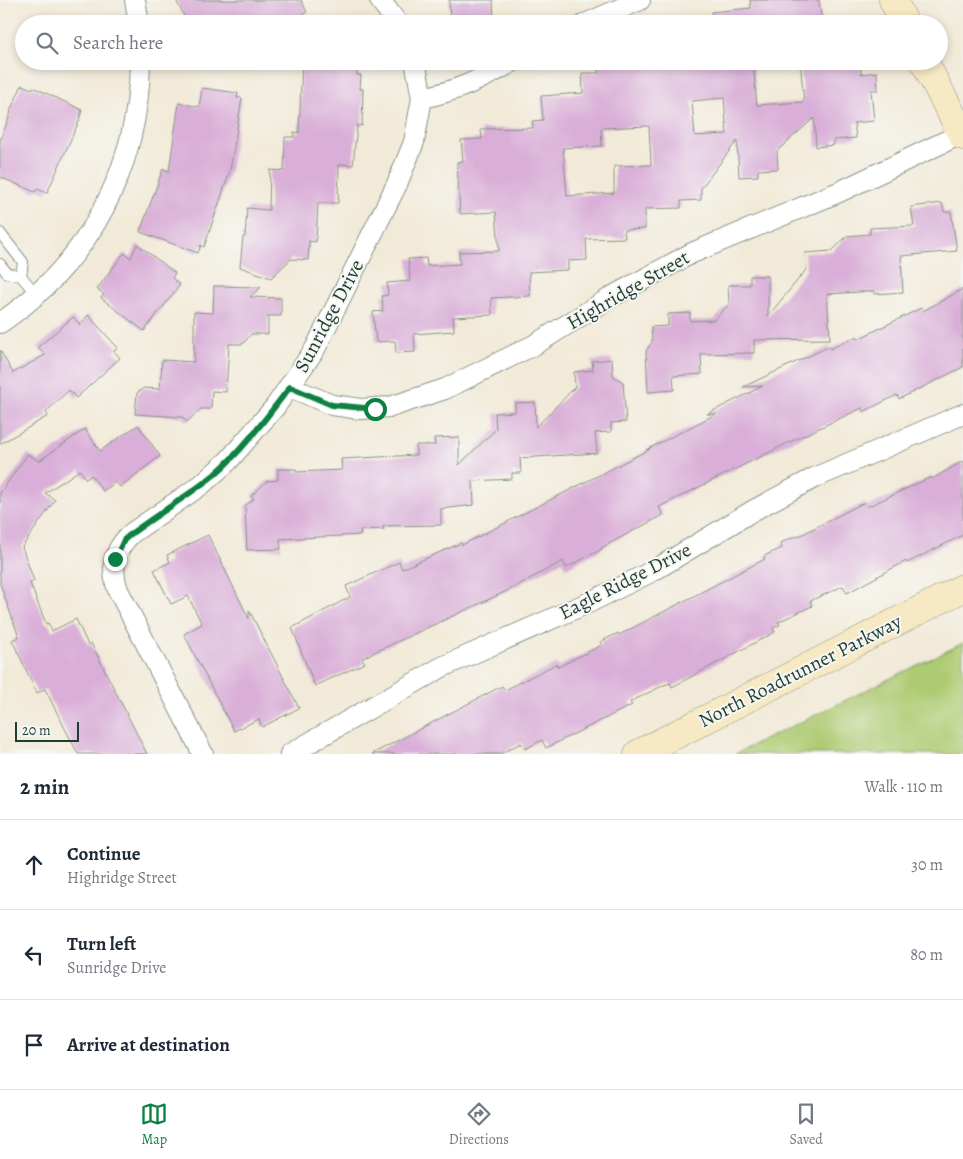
<!DOCTYPE html>
<html lang="en">
<head>
<meta charset="utf-8">
<style>
	body { margin:0; font-family:Alegreya,serif; background:#f2f2f3; color:#1f2937 }
	.scale { position:absolute; left:15px; bottom:12px; width:64px; box-sizing:border-box; padding-left:5px; border:2px solid #1f3d34; border-top:0; font-size:14px; line-height:18px; white-space:nowrap; color:#1f3d34; -webkit-text-stroke:4px #f6f6f2; paint-order:stroke }
	.stop { position:absolute; width:15px; height:15px; margin:-11px; border:4px solid #0b8043; border-radius:50%; background:#fff }
	.stop.end { background:#0b8043; border-color:#fff; box-shadow:0 1px 5px #0008 }
	.list { margin:0; padding:0; list-style:none }
	h2 { display:flex; justify-content:space-between; align-items:center; height:65px; margin:0; padding:0 20px; font-size:21px }
	h2 small { font-size:16px; font-weight:400; color:#747a83 }
	.list li { display:grid; grid-template-columns:32px 1fr auto; gap:15px; align-items:center; box-sizing:border-box; height:90px; padding:0 20px; border-top:1px solid #e0e1e3 }
	.list b { display:block; font-size:19px; white-space:nowrap }
	.list p { margin:0; font-size:16px; white-space:nowrap; color:#747a83 }
	.list em { font-size:16px; font-style:normal; color:#747a83 }
	.icon { flex:none; width:28px; height:28px; fill:none; stroke:currentColor; stroke-width:2; stroke-linecap:round; stroke-linejoin:round }
	.map { position:relative; flex:none; width:963px; height:754px; overflow:hidden }
	.search { position:absolute; background:#fff; box-shadow:0 2px 8px #0003; left:15px; right:15px; top:15px; height:55px; display:flex; align-items:center; gap:12px; box-sizing:border-box; padding:0 18px; border-radius:28px; color:#747a83; font-size:19px }
	.sheet { height:335px; background:#fff }
	nav { display:flex; justify-content:space-around; align-items:center; box-sizing:border-box; height:70px; border-top:1px solid #e0e1e3; background:#fff; font-size:14px; color:#747a83 }
	nav a { display:grid; justify-items:center; gap:2px }
	nav .on { color:#0b8043 }
	.map>svg:first-child { display:block }
	.green { fill:#aecb72; stroke:#668453 }
	.building { fill:#d9aed8; fill-rule:evenodd }
	.lines { fill:none; stroke-linecap:round; stroke-linejoin:round }
	.lane-casing { stroke:#889486; stroke-width:12 }
	.street-casing { stroke:#889486; stroke-width:22 }
	.secondary-casing { stroke:#889486; stroke-width:29 }
	.lane { stroke:#fff; stroke-width:10 }
	.street { stroke:#fff; stroke-width:20 }
	.secondary { stroke:#f7e9c3; stroke-width:28 }
	.route { stroke:#0b8043; stroke-width:6 }
	.labels { text-anchor:middle; dominant-baseline:central; stroke-width:4; stroke-linejoin:round; paint-order:stroke }
	.street-label { font-size:20px; fill:#1f3d34; stroke:#f6f6f2 }
</style>
</head>
<body>
<div class="map">
<svg width="963" height="754" viewBox="0 0 963 754">
	<rect width="100%" height="100%" fill="#f6f6f2"/>
	<filter id="ink" filterUnits="userSpaceOnUse"><feTurbulence type="fractalNoise" baseFrequency=".02" numOctaves="2"/><feDisplacementMap in="SourceGraphic" scale="10" xChannelSelector="R" yChannelSelector="G"/><feConvolveMatrix kernelMatrix="1 2 1 2 8 2 1 2 1" color-interpolation-filters="sRGB"/></filter>
	<filter id="wash" filterUnits="userSpaceOnUse"><feTurbulence type="fractalNoise" baseFrequency=".0096" numOctaves="4" result="noise"/><feDisplacementMap in="SourceGraphic" scale="20" xChannelSelector="R" yChannelSelector="G"/><feGaussianBlur stdDeviation="1.12" result="paint"/><feColorMatrix in="noise" values="0 0 0 0 0 0 0 0 0 0 0 0 0 0 0 0 0 1.4 0 .05"/><feComposite in="paint" operator="in"/></filter>
	<g filter="url(#wash)">
		<rect width="100%" height="100%" fill="#f2ead8"/>
		<path class="green" d="M963 643V754H735Z"/>
		<g id="blocks">
			<path class="building" d="M176 0H301L307 12 299 16 303 24H188Z
				M449 0H493L494 20 477 21 478 24H450Z
				M750 0H819L822 24H712L711 12 751 8Z
				M302 61H358L357 75H361L360 89H363L362 126 357 125 353 165 339 164 338 203H318L316 242 309 241 308 260 291 259 271 278 240 267 243 237H245L247 208 269 210 270 170 284 171 285 137H294V132L299 133Z
				M653 61H753L757 105 804 102 800 61H837V66L861 64V74L877 72 878 90H871L874 121 854 123 856 138 834 140V145L816 147 814 118 777 151 778 169 758 170V176L739 177 737 141 701 188V200L681 201V208L645 209V229L624 230 625 238 586 239 587 260 568 261V270L529 272 530 296 491 298 492 315 453 317 454 331 414 334 415 352 396 353 395 341 376 342 373 312 383 311 382 296 388 295 387 283 410 281 408 259 426 258 427 266 460 264 459 252 499 251 496 212 460 214 457 162 463 161 461 140 482 139 481 129 533 128 532 121 543 120 541 96 583 93 582 73H598V64ZM724 98 727 134 695 136 692 101ZM649 126 651 165 614 166V193L567 196 563 148 602 146 601 128Z
				M22 85 32 89 33 87 82 110 79 121 47 193 37 189 35 192 0 177V141L11 112 10 111Z
				M202 88 238 93 237 98H242L230 171 204 247 201 245 198 253 140 232 163 169 169 171 179 103 199 107Z
				M942 203 944 212H951L957 251 901 256 903 292 874 294V291L827 294 830 339 754 340V353L701 354 702 374 673 376 674 390 648 392 646 351 652 342 651 327 668 326V314L690 313V321L714 320 729 304 728 285H750V276H768V316L806 270 805 253 832 251 847 236 870 234V228L914 226 911 207Z
				M137 244 175 273 172 278 180 285 144 331 101 298 104 294 97 289 124 253 131 258Z
				M214 286 261 287 250 297 281 298V316H268V334H251L243 344H229L226 392 212 391 211 409H201L187 422 182 417 135 414 137 393 144 388 160 389 162 360 194 362V312L213 313Z
				M963 289V367L899 399 897 395 863 412 862 408 796 439 659 507 663 515 601 548 602 549 566 568 563 561 509 590 362 658 365 663 315 686 292 628 350 597 346 586 399 562 402 569 461 543 462 545 650 449 646 450 716 414H707L763 386 743 387 830 346V349L857 336 858 339 921 308 923 311Z
				M88 315 118 348 114 351 120 358 76 398 69 390 46 412 48 416 0 444V350L13 373 45 355 38 347 73 317 80 325Z
				M612 359 613 376 623 382 626 422 611 423V432L595 433 597 453 520 458 521 473H512V479L473 481 474 505 441 509V525L383 526 384 529 360 530 361 535 280 539 281 549 247 550 245 506 254 499 251 496 267 481 278 480V469H296V472L342 470 341 459 416 455V445H435L434 438 459 437V465L496 429 495 413 515 412V403L535 402 536 427 575 387 574 372 593 370 592 361Z
				M138 425 160 456 120 487 116 482 103 491 91 475 86 479 80 470 45 493 55 500 22 547 34 581 30 583 46 624 48 623 52 631 76 619 88 645 91 643 147 754H78L45 689 37 693 12 640 19 637 0 584V493L28 454 39 461 85 429 100 451Z
				M963 461V535L907 563 906 561 847 593 843 586 810 601 812 606 778 622 780 625 773 628 775 632 672 687 670 683 664 685 630 702 632 705 546 748 542 740 525 749 521 743 500 754H372L502 686 505 690 556 664 558 667 602 645 600 642 618 633 619 635 765 559 764 556 782 548 780 543 796 536 797 537 865 502 867 507 931 477 932 479Z
				M208 535 249 619V610L299 708 262 727 259 719 234 731 184 634 202 624 188 596 171 604 154 570 170 562 167 555Z"/>
		</g>
	</g>
	<g filter="url(#ink)">
		<use href="#blocks" fill-opacity="0" stroke="#889486" stroke-width="1"/>
		<g class="lines">
			<g class="lane-casing">
				<path id="lane" d="M0 233 23 262 21 276
					M0 264 7 273 21 276 37 295"/>
			</g>
			<g class="street-casing">
				<path id="street" d="M135 0 139 24
					M380 0 398 24
					M585 24 640 0
					M422 98C458 91 482 79 514 61
					M0 323C89 263 139 168 140 61
					M290 387 332 405 361 409 390 407 445 389 534 345 613 296 692 253 839 192 963 133
					M203 754 118 590C110 568 114 549 132 533L201 485 228 461 275 407 315 349 397 184 414 142 422 98 415 61
					M290 754 442 667 590 602 653 571 754 510 814 478 963 414"/>
			</g>
			<g class="secondary-casing">
				<path id="secondary" d="M893 0 905 24
					M924 61 963 136
					M638 754 963 588"/>
			</g>
			<use href="#lane" class="lane"/>
			<use href="#street" class="street"/>
			<use href="#secondary" class="secondary"/>
		</g>
	</g>
	<g class="lines" filter="url(#ink)">
		<path class="route" d="M115 559 124 540 132 533C159 513 188 496 214 475 243 450 266 418 290 387L332 405 375 409"/>
	</g>
	<g class="labels">
		<g class="street-label">
			<text transform="translate(628 290) rotate(-30)">Highridge Street</text>
			<text transform="translate(329 316) rotate(-62)">Sunridge Drive</text>
			<text transform="translate(625 581) rotate(-27)">Eagle Ridge Drive</text>
			<text transform="translate(800 671) rotate(-27)">North Roadrunner Parkway</text>
		</g>
	</g>
</svg>
<div class="scale">20 m</div>
<div class="stop" style="left:375px;top:409px"></div>
<div class="stop end" style="left:115px;top:559px"></div>
<div class="search"><svg class="icon" aria-label="search" viewBox="0 0 24 24"><circle cx="10" cy="10" r="6"/><path d="M15 15l6 6"/></svg>Search here</div>
</div>
<section class="sheet">
<h2>2 min<small>Walk · 110 m</small></h2>
<ul class="list">
<li><svg class="icon" aria-label="ahead" viewBox="0 0 24 24"><path d="M12 20V5M6 11l6-6 6 6"/></svg><div><b>Continue</b><p>Highridge Street</p></div><em>30 m</em></li>
<li><svg class="icon" aria-label="left" viewBox="0 0 24 24"><path d="M17 20v-9H6M10 6l-5 5 5 5"/></svg><div><b>Turn left</b><p>Sunridge Drive</p></div><em>80 m</em></li>
<li><svg class="icon" aria-label="arrive" viewBox="0 0 24 24"><path d="M6 21V4h12l-3 4 3 4H6"/></svg><div><b>Arrive at destination</b></div></li>
</ul>
</section>
<nav>
<a class="on"><svg class="icon" aria-label="map" viewBox="0 0 24 24"><path d="M3 6l6-2 6 2 6-2v14l-6 2-6-2-6 2zM9 4v14M15 6v14"/></svg>Map</a>
<a><svg class="icon" aria-label="directions" viewBox="0 0 24 24"><path d="M12 3l9 9-9 9-9-9zM9 14v-3h6M13 9l2 2-2 2"/></svg>Directions</a>
<a><svg class="icon" aria-label="saved" viewBox="0 0 24 24"><path d="M7 4h10v16l-5-4-5 4z"/></svg>Saved</a>
</nav>
</body>
</html>
